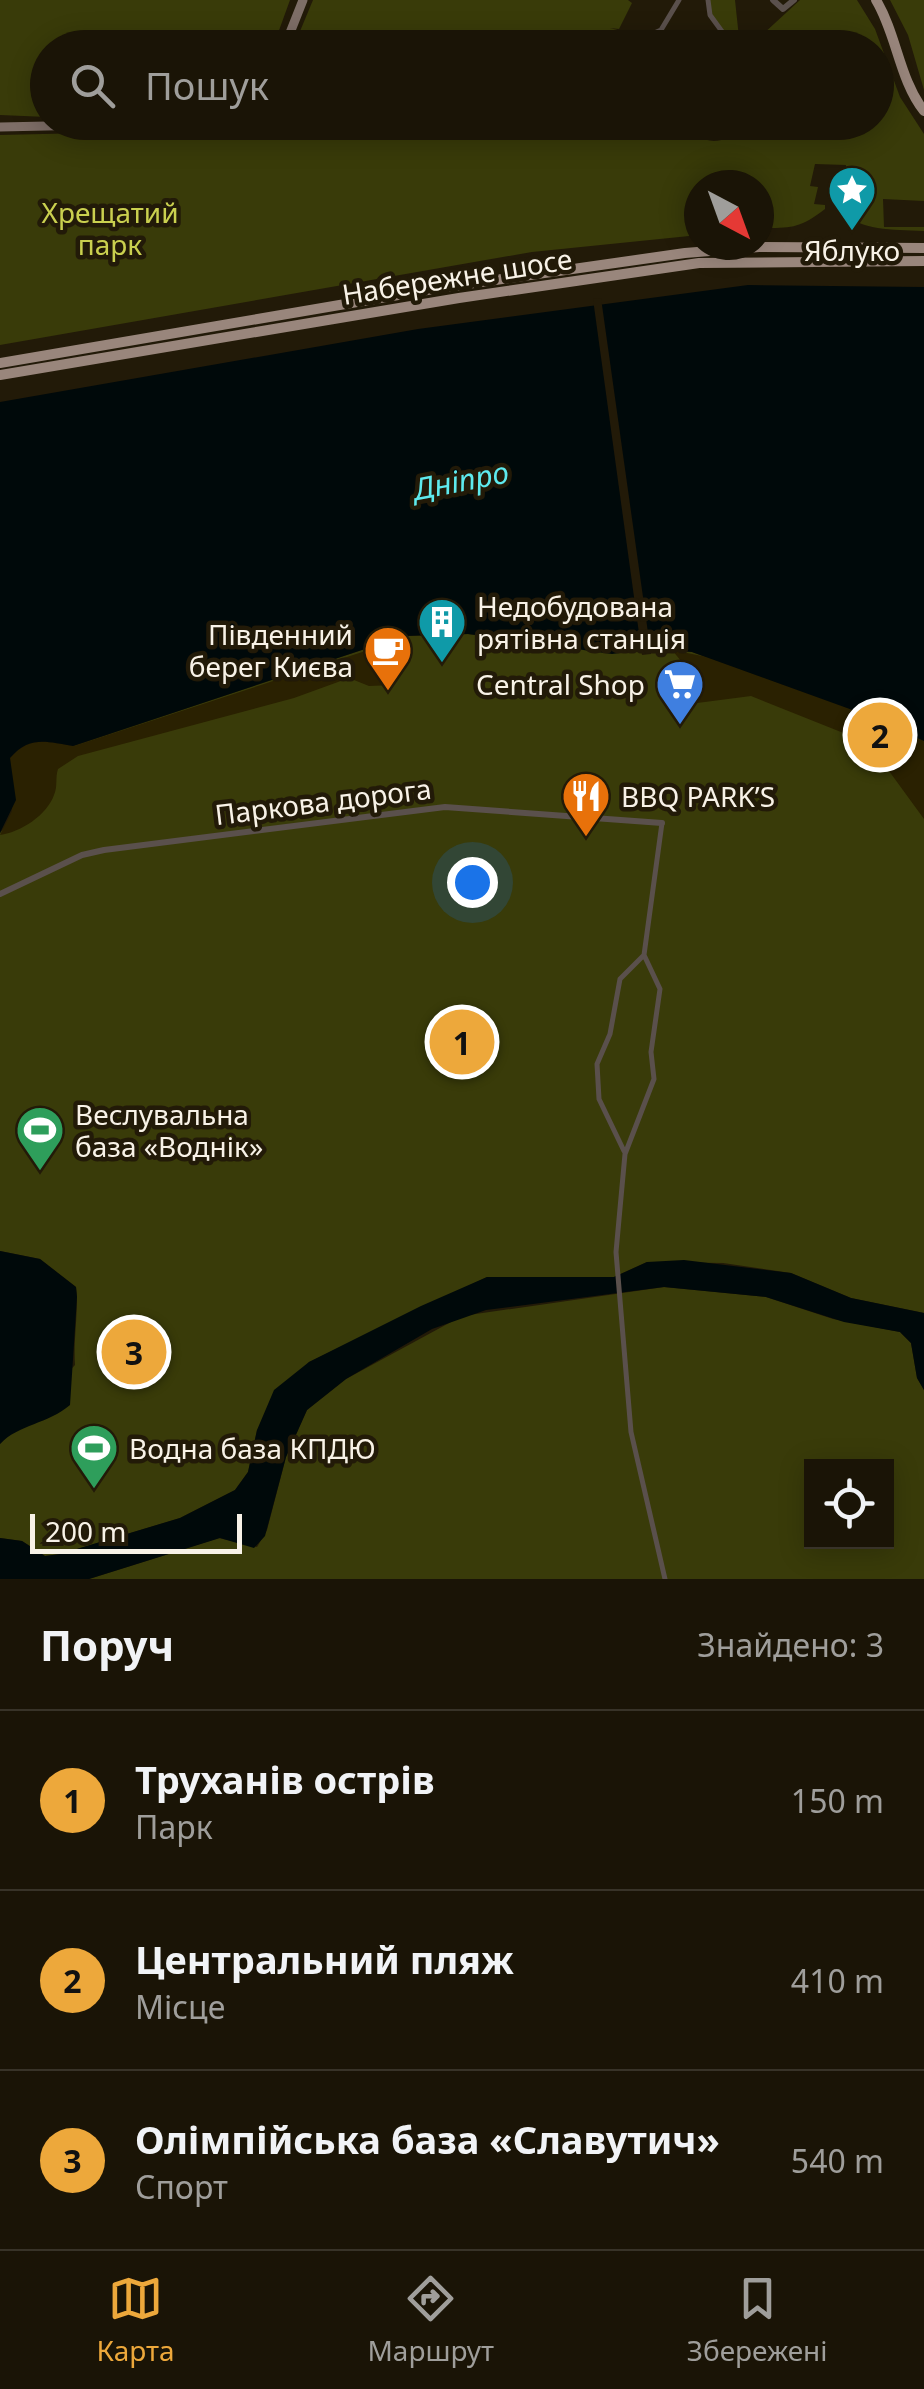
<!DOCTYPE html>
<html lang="uk">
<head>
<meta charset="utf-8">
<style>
	body { margin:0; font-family:"Noto Sans",sans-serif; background:#272114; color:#f1f3f6 }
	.controls { position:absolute; right:30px; bottom:30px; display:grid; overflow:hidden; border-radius:0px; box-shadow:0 5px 25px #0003 }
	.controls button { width:90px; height:90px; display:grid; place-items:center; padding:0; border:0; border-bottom:2px solid #383328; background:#1a1406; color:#f1f3f6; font:50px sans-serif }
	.compass { position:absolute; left:684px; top:170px; width:90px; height:90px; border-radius:50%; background:#1a1406; box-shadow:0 5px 25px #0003; rotate:139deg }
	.scale { position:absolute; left:30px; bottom:25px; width:212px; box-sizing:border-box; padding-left:10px; border:5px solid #f8f2e7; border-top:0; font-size:28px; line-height:35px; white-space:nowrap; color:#f8f2e7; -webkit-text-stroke:8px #221a08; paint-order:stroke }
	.you { position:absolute; left:472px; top:882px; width:35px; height:35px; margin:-25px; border:8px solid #fff; border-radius:50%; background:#1a73e8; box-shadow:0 0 0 15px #1a73e833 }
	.badge { display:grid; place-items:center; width:65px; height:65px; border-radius:50%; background:#eda83b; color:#111; font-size:32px; font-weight:700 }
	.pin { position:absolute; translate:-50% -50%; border:5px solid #fff; box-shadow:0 2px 10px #0006 }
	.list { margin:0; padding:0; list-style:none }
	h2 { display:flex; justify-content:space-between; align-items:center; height:130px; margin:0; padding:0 40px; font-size:42px }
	h2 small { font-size:32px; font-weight:400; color:#9f9e9b }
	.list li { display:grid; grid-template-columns:65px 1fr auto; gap:30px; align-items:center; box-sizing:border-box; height:180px; padding:0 40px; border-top:2px solid #383328 }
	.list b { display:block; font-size:38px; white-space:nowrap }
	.list p { margin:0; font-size:32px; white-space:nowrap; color:#9f9e9b }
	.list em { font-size:32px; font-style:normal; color:#9f9e9b }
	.icon { flex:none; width:55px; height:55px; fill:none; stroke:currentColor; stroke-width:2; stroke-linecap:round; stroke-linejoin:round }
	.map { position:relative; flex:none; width:924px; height:1579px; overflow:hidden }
	.search { position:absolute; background:#1a1406; box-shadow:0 5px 25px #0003; left:30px; right:30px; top:30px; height:110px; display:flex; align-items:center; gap:25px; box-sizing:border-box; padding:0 35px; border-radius:55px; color:#9f9e9b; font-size:38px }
	.sheet { height:670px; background:#1a1406 }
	nav { display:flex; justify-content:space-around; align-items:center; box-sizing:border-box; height:140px; border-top:2px solid #383328; background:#1a1406; font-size:28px; color:#9f9e9b }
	nav a { display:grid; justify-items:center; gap:5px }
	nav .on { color:#eda83b }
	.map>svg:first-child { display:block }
	.green { fill:#393b09; fill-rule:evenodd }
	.sand { fill:#2a2101 }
	.water { fill:#00090a }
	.pier { fill:#221a08 }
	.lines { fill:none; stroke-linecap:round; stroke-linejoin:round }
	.pedestrian { stroke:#5a504c; stroke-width:5 }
	.minor { stroke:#5a504c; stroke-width:6 }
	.secondary { stroke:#7e6e67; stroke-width:9 }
	.primary { stroke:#99867c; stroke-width:10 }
	.labels { text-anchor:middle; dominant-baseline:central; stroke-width:9; stroke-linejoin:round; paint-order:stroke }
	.park-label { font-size:28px; fill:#cad04f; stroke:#221a08 }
	.poi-label { font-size:28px; fill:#f8f2e7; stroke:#221a08; text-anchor:start }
	.street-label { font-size:28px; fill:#f8f2e7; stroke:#221a08 }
	.water-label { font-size:30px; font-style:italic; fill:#5eeaee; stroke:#221a08 }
</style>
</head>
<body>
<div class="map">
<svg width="924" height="1579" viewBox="0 0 924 1579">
	<rect width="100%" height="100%" fill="#221a08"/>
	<path class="green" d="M0 0H290L273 47 48 48 47 117 0 115Z
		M313 0H628L632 3 619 29 610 28 665 43 666 47H615L611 39 612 47 293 48Z
		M708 0H735L740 47H734L710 15Z
		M800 0H857L875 29 900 97 924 134V201L883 199 884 227H924V231C890 229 863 232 839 210V205H846V165L815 164 810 186 818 187 814 204 825 205V209C799 229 791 228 759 228V185H699V235L532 252 0 345V135L219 130 267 122H688C697 141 712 145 730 137L739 123 876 122V48L749 47Z
		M890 0H924V90L908 35Z
		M468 634 562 645 692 652 924 741V1313L851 1298 791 1273 723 1263 647 1262 614 1277H487L309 1362 257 1430 248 1472 235 1490 180 1518 61 1554 45 1556 22 1541 0 1538V1444L75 1365C73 1340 79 1309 76 1287L40 1259 0 1251V833L74 746 404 636Z
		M664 1287 766 1297 833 1319 900 1332 911 1343 917 1378 924 1390V1579H89L219 1538 257 1547 267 1530 286 1457 307 1410 346 1379 462 1316ZM812 1466H886V1542H812Z"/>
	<path class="sand" d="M396 641 393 685 369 686 349 678 294 698 78 756 58 769C55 778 58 786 54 795 47 815 21 832 0 835L12 811 10 758C30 735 47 742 74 746Z
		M672 650 707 657 872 717 924 741V819L873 749 856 738 751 696 674 706 666 685 686 667Z"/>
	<path class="water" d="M748 285 924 287V741L872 717 692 652 657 648 612 654 468 634 404 636 73 746C47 742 30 735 10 758L16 800 0 833V402L418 329Z
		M0 1251 40 1259 76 1287 77 1297 70 1405C48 1424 19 1424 0 1444Z
		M684 1260 791 1273 851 1298 924 1313V1390L917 1378 911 1343 900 1332 844 1322 766 1297 664 1287 486 1310 432 1329 346 1379 307 1410 286 1457 265 1536 254 1548 220 1538 89 1579H0V1538L22 1541 45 1556 60 1554 180 1518 235 1490 248 1472 257 1430 274 1390 309 1362 421 1306 487 1277H614L647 1262Z"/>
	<path class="pier" d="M601 298 651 654 642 655 593 299Z"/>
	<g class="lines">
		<path class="pedestrian" d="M679 0 661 30 643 38 665 43 666 47 697 48
			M708 0 710 15 734 48
			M695 122C704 140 723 140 733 122
			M662 823 644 955 660 989 651 1052 654 1079 625 1154 616 1252 631 1432 665 1579
			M624 1151 599 1099 597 1064 610 1034 620 979 644 955"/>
		<path class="minor" d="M773 0 783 9 794 0
			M0 894 82 855 104 850 445 807 662 823"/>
		<path class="secondary" d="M284 48 303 0
			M0 127 233 122"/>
		<path class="primary" d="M876 0C897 35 899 79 924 111
			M0 363 439 288 685 253 759 247 924 248
			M0 375 459 298 699 263 924 261"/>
	</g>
	<defs>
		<g id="sight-pin" transform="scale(2.5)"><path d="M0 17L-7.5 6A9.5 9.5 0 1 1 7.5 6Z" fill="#0f9aa8" stroke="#221a08"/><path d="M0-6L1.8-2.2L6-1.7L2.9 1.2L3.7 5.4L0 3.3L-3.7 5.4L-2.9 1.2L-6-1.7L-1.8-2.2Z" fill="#fff"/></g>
		<g id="building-pin" transform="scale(2.5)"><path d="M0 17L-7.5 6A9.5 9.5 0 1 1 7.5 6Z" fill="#0f9aa8" stroke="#221a08"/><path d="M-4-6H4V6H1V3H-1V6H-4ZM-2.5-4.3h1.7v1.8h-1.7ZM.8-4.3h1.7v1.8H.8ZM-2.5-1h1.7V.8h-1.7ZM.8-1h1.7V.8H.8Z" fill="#fff"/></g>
		<g id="cafe-pin" transform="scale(2.5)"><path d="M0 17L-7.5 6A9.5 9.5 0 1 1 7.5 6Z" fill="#e8710a" stroke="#221a08"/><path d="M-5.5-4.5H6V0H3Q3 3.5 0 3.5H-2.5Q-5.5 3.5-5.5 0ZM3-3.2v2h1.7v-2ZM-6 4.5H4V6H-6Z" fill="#fff"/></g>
		<g id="supermarket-pin" transform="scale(2.5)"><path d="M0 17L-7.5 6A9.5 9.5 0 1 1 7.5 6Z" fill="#3f7fe0" stroke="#221a08"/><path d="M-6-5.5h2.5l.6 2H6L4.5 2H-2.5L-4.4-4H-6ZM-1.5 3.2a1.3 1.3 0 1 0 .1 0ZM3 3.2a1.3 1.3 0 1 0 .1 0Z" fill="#fff"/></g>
		<g id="restaurant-pin" transform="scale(2.5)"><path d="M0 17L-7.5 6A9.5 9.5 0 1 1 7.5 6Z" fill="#e8710a" stroke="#221a08"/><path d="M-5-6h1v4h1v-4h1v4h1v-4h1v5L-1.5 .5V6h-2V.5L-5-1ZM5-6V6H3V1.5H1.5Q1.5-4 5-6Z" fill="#fff"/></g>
		<g id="stadium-pin" transform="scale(2.5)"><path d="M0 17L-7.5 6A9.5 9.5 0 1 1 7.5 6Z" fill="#2e9e5b" stroke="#221a08"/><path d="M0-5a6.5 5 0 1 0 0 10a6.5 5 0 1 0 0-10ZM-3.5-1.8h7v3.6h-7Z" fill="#fff"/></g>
	</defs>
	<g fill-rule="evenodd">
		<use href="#sight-pin" x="852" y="190"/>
		<use href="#building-pin" x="442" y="622"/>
		<use href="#cafe-pin" x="388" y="650"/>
		<use href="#supermarket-pin" x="680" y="684"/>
		<use href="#restaurant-pin" x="586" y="796"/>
		<use href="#stadium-pin" x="40" y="1130"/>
		<use href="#stadium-pin" x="94" y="1448"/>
	</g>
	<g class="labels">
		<g class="park-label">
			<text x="110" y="212">Хрещатий<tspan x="110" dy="32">парк</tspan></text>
		</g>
		<g class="poi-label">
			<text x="852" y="250" text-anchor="middle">Яблуко</text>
			<text x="477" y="606">Недобудована<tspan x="477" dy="32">рятівна станція</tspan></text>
			<text x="353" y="634" text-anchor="end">Південний<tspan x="353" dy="32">берег Києва</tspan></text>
			<text x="645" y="684" text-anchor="end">Central Shop</text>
			<text x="621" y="796">BBQ PARK’S</text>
			<text x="75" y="1114">Веслувальна<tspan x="75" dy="32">база «Воднік»</tspan></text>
			<text x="129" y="1448">Водна база КПДЮ</text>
		</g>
		<g class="street-label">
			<text transform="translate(457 276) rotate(-9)">Набережне шосе</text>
			<text transform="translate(323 801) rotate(-7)">Паркова дорога</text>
		</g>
		<g class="water-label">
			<text transform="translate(461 480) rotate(-11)">Дніпро</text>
		</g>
	</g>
</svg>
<div class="controls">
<button><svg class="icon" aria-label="locate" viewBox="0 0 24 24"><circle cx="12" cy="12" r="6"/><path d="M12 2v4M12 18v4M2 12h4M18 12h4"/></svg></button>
</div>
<svg class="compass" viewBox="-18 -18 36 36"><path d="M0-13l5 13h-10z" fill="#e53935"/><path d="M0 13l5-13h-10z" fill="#9f9e9b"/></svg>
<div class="scale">200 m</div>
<div class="you"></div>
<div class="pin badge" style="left:462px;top:1042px">1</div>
<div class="pin badge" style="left:880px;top:735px">2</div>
<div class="pin badge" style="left:134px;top:1352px">3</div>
<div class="search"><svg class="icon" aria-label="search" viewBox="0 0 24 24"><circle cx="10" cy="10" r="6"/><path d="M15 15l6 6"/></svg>Пошук</div>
</div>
<section class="sheet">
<h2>Поруч<small>Знайдено: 3</small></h2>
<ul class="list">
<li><span class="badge">1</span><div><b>Труханів острів</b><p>Парк</p></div><em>150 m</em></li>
<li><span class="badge">2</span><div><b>Центральний пляж</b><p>Місце</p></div><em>410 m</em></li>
<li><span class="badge">3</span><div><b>Олімпійська база «Славутич»</b><p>Спорт</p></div><em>540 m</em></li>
</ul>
</section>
<nav>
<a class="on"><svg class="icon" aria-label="map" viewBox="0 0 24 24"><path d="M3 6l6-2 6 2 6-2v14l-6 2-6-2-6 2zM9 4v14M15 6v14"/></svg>Карта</a>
<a><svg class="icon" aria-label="directions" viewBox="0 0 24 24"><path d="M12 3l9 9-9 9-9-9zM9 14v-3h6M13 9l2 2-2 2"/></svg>Маршрут</a>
<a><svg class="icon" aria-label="saved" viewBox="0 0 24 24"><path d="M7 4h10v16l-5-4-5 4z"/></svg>Збережені</a>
</nav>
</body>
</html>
